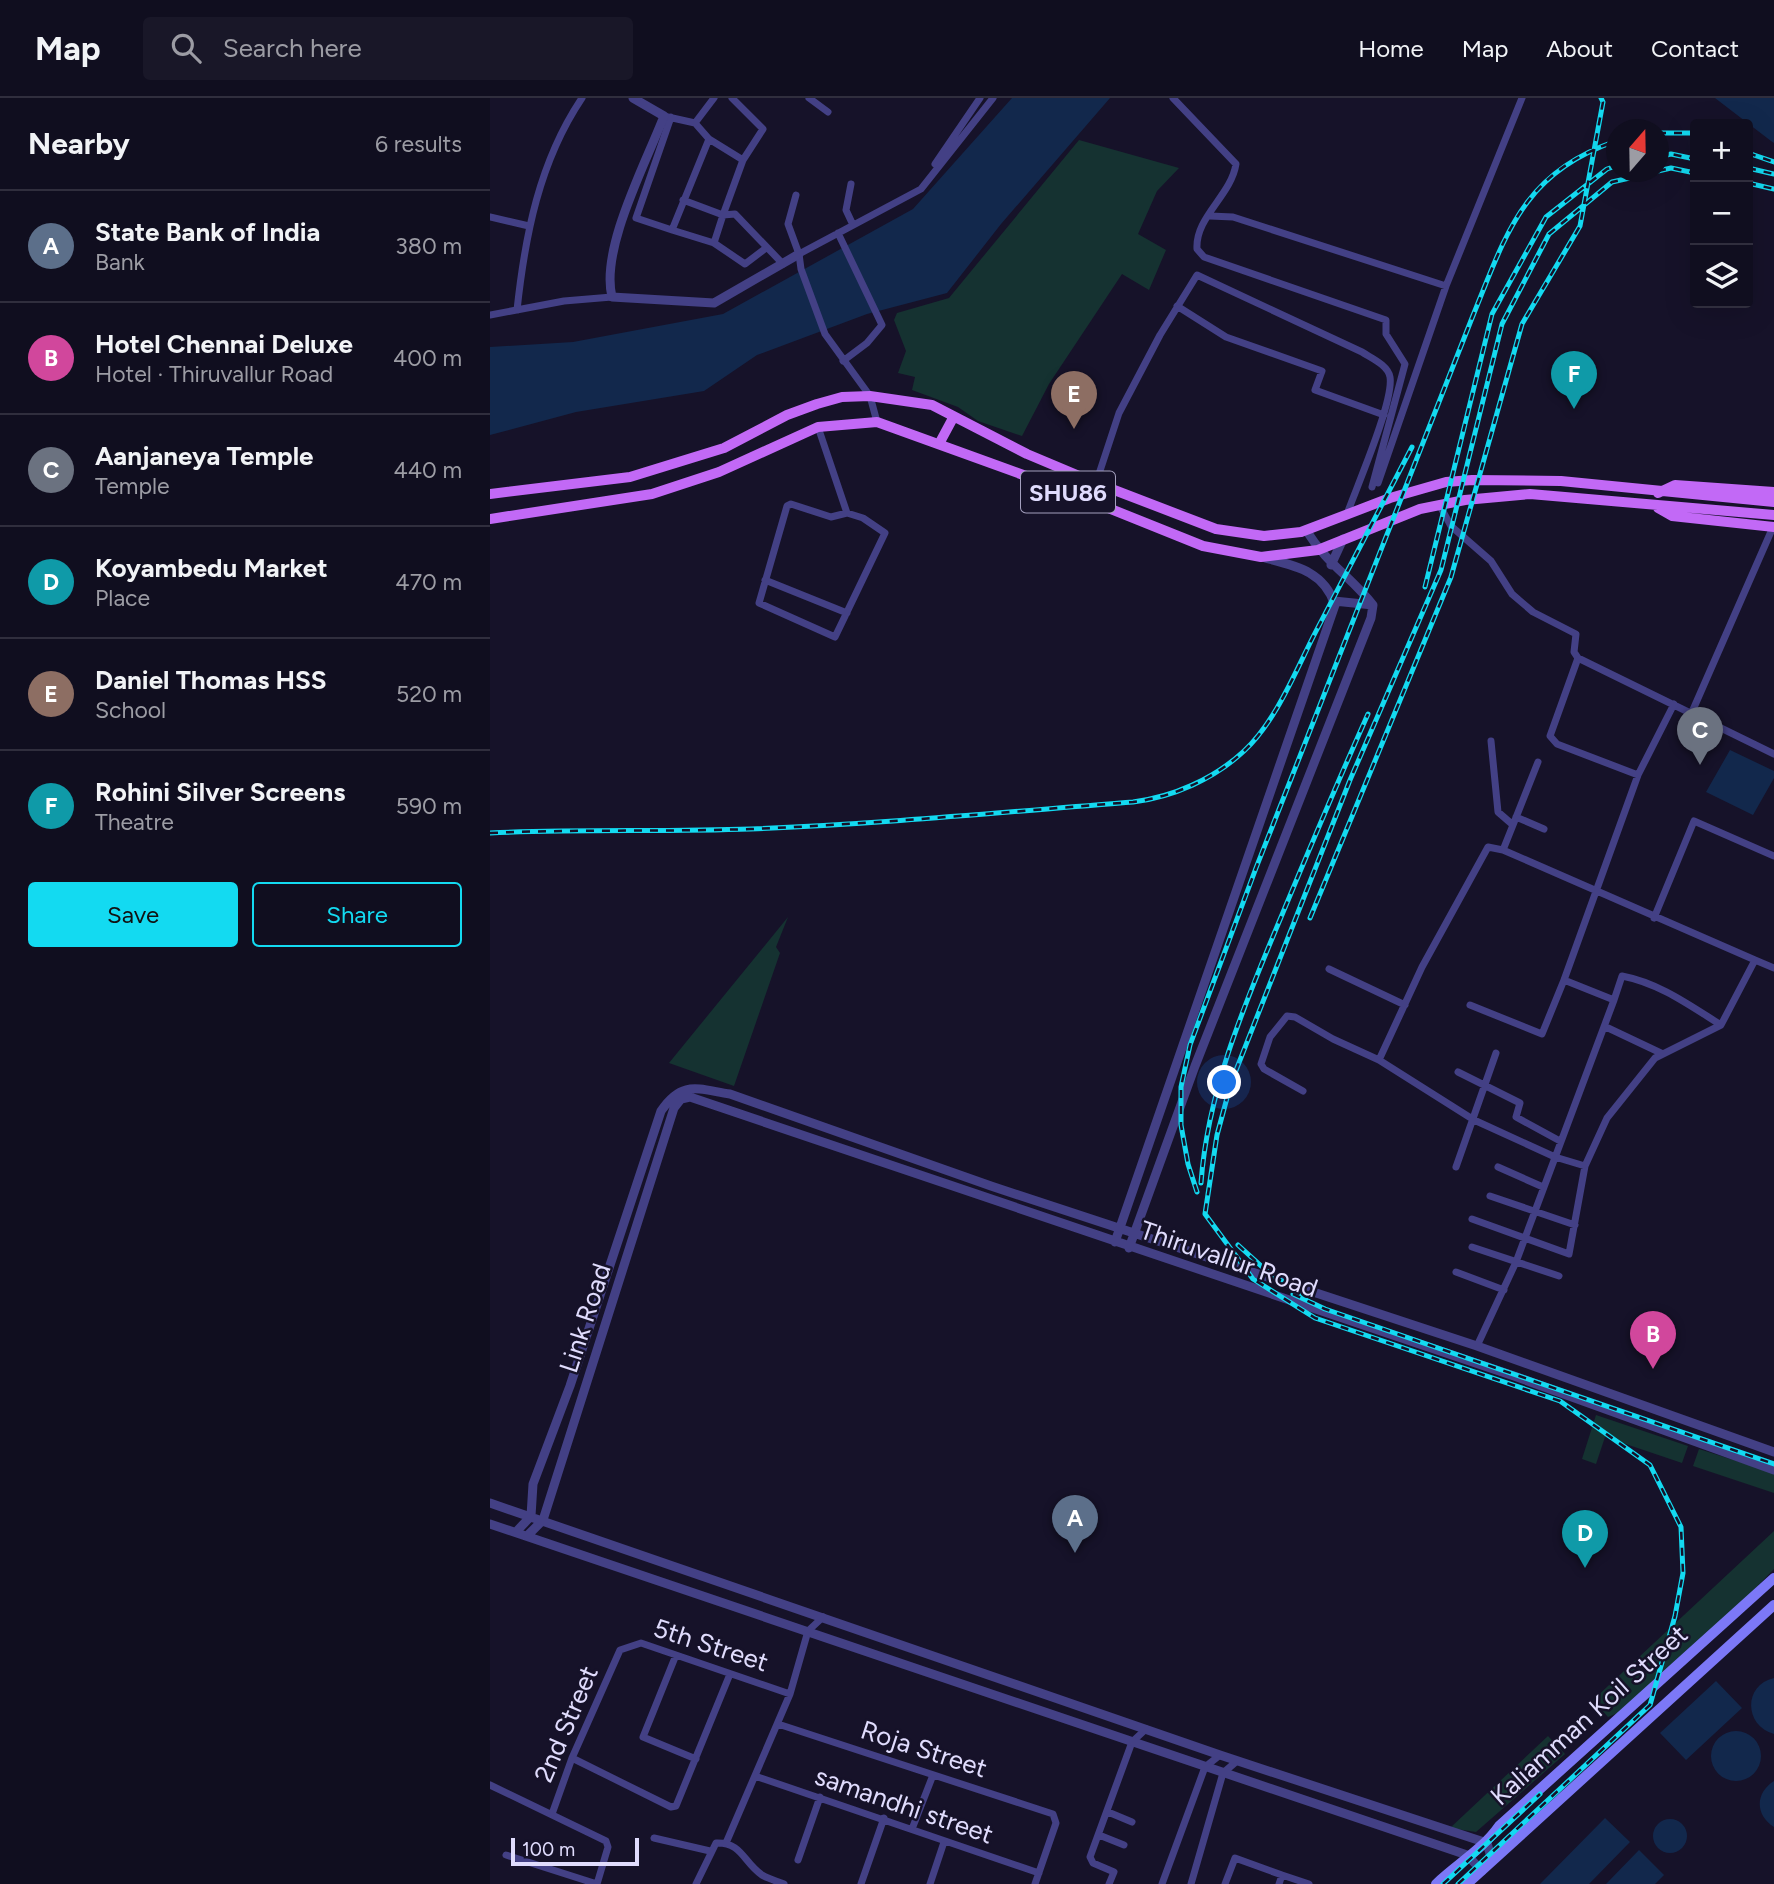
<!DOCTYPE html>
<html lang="en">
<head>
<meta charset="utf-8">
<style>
	body { margin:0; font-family:Figtree,sans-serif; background:#191728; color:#f1f3f6 }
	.controls { position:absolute; right:21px; top:21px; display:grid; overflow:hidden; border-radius:7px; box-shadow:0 7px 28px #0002 }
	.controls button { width:63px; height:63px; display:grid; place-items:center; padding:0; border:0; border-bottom:2px solid #302e3d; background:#100e1f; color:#f1f3f6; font:35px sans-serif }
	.compass { position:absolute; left:1116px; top:21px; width:63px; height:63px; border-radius:50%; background:#100e1f; box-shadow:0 7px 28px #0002; rotate:20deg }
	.scale { position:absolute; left:21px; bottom:18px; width:128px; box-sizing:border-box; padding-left:7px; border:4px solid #e0dcfd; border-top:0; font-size:19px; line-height:24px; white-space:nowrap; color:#e0dcfd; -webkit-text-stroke:5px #161229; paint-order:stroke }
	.you { position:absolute; left:735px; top:985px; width:24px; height:24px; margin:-18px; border:5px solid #fff; border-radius:50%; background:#1a73e8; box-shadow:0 0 0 10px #1a73e833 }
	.badge { display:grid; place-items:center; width:46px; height:46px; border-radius:50%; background:#13daf1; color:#fff; font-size:23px; font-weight:700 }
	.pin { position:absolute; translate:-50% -58px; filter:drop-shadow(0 2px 4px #0008) }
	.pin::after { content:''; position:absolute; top:37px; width:24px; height:21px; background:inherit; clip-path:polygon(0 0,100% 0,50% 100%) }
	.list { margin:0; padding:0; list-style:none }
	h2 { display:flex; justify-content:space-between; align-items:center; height:91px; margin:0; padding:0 28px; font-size:30px }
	h2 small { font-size:23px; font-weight:400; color:#9c9ca4 }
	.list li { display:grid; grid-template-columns:46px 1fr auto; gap:21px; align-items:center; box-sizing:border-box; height:112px; padding:0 28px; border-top:2px solid #302e3d }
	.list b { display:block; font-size:26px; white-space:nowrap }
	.list p { margin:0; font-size:23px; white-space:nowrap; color:#9c9ca4 }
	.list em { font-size:23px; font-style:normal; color:#9c9ca4 }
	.actions { display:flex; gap:14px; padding:21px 28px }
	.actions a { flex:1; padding:16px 0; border:2px solid #13daf1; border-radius:7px; text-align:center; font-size:24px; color:#13daf1 }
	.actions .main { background:#13daf1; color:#111 }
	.icon { flex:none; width:38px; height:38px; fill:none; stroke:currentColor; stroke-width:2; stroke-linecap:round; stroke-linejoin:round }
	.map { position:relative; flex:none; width:1284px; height:1786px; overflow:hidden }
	header { display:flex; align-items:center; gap:42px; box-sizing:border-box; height:98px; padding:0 35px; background:#100e1f; border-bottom:2px solid #302e3d }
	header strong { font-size:33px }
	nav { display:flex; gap:38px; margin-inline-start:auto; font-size:24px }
	.search { width:490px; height:63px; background:#191728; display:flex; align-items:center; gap:18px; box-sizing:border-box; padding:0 24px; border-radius:7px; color:#9c9ca4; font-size:26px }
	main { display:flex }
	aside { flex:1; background:#100e1f }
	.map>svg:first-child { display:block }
	.green { fill:#153231 }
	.water { fill:#12284c }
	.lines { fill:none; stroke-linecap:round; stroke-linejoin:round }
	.minor { stroke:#434085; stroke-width:7 }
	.tertiary { stroke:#434085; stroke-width:9 }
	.secondary { stroke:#7c78f7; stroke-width:10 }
	.primary { stroke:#c269f6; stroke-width:10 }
	.rail-casing { stroke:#13daf1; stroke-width:5 }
	.rail { stroke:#161229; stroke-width:2.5; stroke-dasharray:8; stroke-linecap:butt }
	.labels { text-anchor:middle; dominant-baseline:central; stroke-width:5; stroke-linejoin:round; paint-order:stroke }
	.shield { fill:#161229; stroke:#a39fbd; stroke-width:2 }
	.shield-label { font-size:24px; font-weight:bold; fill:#e0dcfd }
	.street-label { font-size:26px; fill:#e0dcfd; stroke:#161229 }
</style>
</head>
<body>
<header>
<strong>Map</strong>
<div class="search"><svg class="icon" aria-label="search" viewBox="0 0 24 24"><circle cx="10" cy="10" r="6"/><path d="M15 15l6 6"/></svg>Search here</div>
<nav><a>Home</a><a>Map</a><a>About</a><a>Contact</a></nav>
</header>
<main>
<aside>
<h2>Nearby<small>6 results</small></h2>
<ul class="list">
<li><span class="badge" style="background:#5c6f8a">A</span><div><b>State Bank of India</b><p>Bank</p></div><em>380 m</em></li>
<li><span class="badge" style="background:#d1479c">B</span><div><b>Hotel Chennai Deluxe</b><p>Hotel · Thiruvallur Road</p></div><em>400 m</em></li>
<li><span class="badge" style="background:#6b7280">C</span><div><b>Aanjaneya Temple</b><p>Temple</p></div><em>440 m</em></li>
<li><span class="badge" style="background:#0f9aa8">D</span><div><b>Koyambedu Market</b><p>Place</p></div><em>470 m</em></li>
<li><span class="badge" style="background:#8d6e63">E</span><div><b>Daniel Thomas HSS</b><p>School</p></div><em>520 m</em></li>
<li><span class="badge" style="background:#0f9aa8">F</span><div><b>Rohini Silver Screens</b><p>Theatre</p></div><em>590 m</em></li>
</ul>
<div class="actions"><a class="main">Save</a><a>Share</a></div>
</aside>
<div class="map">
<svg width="1284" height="1786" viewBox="0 0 1284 1786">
	<rect width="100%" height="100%" fill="#161229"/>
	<path class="green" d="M589 42 689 70 667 93 648 136 676 152 659 192 632 176 559 286 532 338 488 323 468 309 422 292 425 279 408 275 416 253 404 222 407 215 459 200Z
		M298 819 286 849 290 855 244 988 179 965Z
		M1106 1317 1198 1348 1192 1365 1115 1339 1106 1366 1092 1361Z
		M1209 1351 1284 1375V1395L1203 1368Z
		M1284 1433V1471L1155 1604 1118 1619 1103 1602Z
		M1058 1638 1075 1656 986 1734 960 1730Z"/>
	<path class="water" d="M522 0H620L511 126 457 195 377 216 267 257 214 293 86 314 0 337V249L83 244 233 216 423 111Z
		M1225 0H1284V45L1281 43Z
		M1240 652 1284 673V680L1263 717 1216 694Z
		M1284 1580V1636C1254 1628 1253 1587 1284 1580Z
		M1226 1583 1252 1610 1196 1662 1170 1635Z
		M1221 1658a25 25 0 1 1 50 0a25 25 0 1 1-50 0Z
		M1284 1683V1729C1265 1717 1265 1695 1284 1683Z
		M1115 1720 1140 1744 1099 1786H1050Z
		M1163 1738a17 17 0 1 1 34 0a17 17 0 1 1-34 0Z
		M1149 1752 1174 1777 1165 1786H1116Z"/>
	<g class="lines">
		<path class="minor" d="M242 0 273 31 253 62
			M319 0 338 14
			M683 0 746 66C741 98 705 119 707 151L714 159 896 222V236L915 266 882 389
			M178 19 205 25 224 0
			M181 19 146 120 182 132 219 41 205 25
			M445 66 490 0
			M361 86 356 112 363 127
			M306 97 298 126 309 156 311 171 335 236 380 298 387 324
			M193 102 233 117 253 62 219 41
			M720 118 743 119 956 188
			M0 119 39 128
			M182 132 224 145 233 117 245 116 293 166
			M348 135 392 227 377 245 353 263
			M224 145 255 166 276 150
			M309 156 431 91 503 0
			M687 208 736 239 832 273 825 292 894 317
			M27 212C35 138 49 64 92 0
			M0 217 74 203 122 199
			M328 329 357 415
			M606 385 629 315 670 237 707 177 872 254C881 260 898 267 900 279 904 303 867 388 857 416
			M888 385 956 188 1032 0
			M301 406 341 419 357 415 373 420 395 435 345 539 269 505 297 408Z
			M950 408 961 428 1001 463 1022 496 1043 514 1086 536 1084 554 1088 560 1284 656
			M275 482 357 515
			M1088 560 1060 638 1067 646 1148 677
			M1184 606 1148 677 1074 882 1124 902 1132 878C1169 885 1199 907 1231 927
			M1202 614 1283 429
			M1001 643 1008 714 1023 727 1013 752
			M1026 719 1054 731
			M1023 727 1048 664
			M1164 820 1204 723 1284 758
			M1265 862 1284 870
			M839 871 915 907
			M980 907 1052 936 1074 882
			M1116 929 1173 956
			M889 962 932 869 998 749 1013 752 1265 862 1231 927 1165 960 1117 1020 1095 1068 1079 1156 982 1121
			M968 974 1030 1005 1026 1019 1070 1043
			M813 993 774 971 771 966 780 939 797 918 805 919 843 941 889 962 984 1022 1065 1059 1095 1068
			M966 1069 1006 955
			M1008 1069 1053 1089
			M1000 1098 1085 1127
			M982 1149 1069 1178
			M966 1174 1014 1192
			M987 1248 1026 1164 1124 902
			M186 1557 153 1639 206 1661
			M288 1626 563 1716 566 1725 545 1786
			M82 1660 181 1709 186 1708 240 1576
			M265 1678 549 1775
			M0 1687 116 1743 118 1749 107 1786
			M618 1714 642 1724
			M62 1716 82 1660 130 1552 151 1545 300 1596
			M422 1731 443 1677
			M609 1737 634 1747
			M164 1740 220 1753
			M236 1745 300 1596 318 1533 333 1519
			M16 1757 107 1786
			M308 1762 330 1699
			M206 1786 226 1745C252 1744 253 1764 272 1777 278 1781 287 1783 294 1786
			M371 1786 394 1720
			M440 1786 454 1744
			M619 1786 624 1774 603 1765 600 1759 642 1644 656 1631
			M672 1786 715 1669 730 1657
			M701 1786 733 1675 747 1663
			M735 1786 745 1760 792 1777
			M789 1786 792 1777 819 1786"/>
		<path class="tertiary" d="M143 0 174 18C156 65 110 151 122 199L224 205 309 156
			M841 467 853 441
			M844 503 883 507
			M625 1144 845 507C834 473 806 468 775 460
			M639 1150 705 968 881 520 883 507C860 478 837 466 816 432
			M0 1405 730 1657 997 1745 1002 1763
			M0 1426 977 1757 992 1773
			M26 1434 41 1418 43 1386 80 1288 171 1013C192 982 207 991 240 996L501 1088 987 1248 1284 1354
			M38 1437 53 1422 184 1010 191 1001 200 999 1024 1278 1284 1372"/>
		<path class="secondary" d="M946 1786C967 1766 993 1751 1009 1728L1284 1480
			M977 1786 1284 1507"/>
		<path class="primary" d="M449 346 463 320
			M1168 395 1185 387 1284 394
			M0 396 140 379 234 350 297 317 327 306 352 299 380 298 442 307 537 356 606 385 726 431 774 438 811 434 900 400 956 384 982 382 1071 383 1284 404
			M1168 410 1182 418 1284 429
			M0 421 162 396 229 374 328 329 387 324 561 387 713 448 771 459 828 452 930 411 975 402 1040 396 1284 417"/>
		<g class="rail-casing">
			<path id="rail" d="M1168 35H1205
				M1258 55 1284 64
				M1168 59 1181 56 1205 61
				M1258 70 1284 76
				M1168 73 1181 70 1205 75
				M1258 85 1284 91
				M935 489 1002 216 1056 119 1117 71 1126 68
				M0 735C87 731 174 734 261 731 388 726 516 714 643 704 683 699 724 681 754 653 785 624 804 577 823 539 856 476 889 412 922 349
				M820 820 961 479 1032 226 1090 128 1113 4 1111 0
				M711 1085C718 989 757 901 794 812 821 747 849 681 878 616
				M707 1094 698 1066 691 1027V989L700 947 766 770 982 220C1016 137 1032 75 1126 43
				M748 1147 780 1176 815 1197
				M803 1196 835 1211 1284 1366
				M953 1786 1050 1696
				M968 1786 1160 1607 1185 1518 1193 1475 1191 1429 1160 1367 1070 1303 825 1220 763 1181 715 1116 727 1037 741 985 860 682 951 472 1012 226 1059 136 1122 84 1166 74"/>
		</g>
		<use href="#rail" class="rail"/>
	</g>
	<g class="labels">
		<rect class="shield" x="531" y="373.5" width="94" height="41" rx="5"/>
		<g class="shield-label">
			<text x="578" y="394">SHU86</text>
		</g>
		<g class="street-label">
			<text transform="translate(739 1161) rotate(19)">Thiruvallur Road</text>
			<text transform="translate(95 1220) rotate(-72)">Link Road</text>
			<text transform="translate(221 1547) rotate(18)">5th Street</text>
			<text transform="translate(1099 1617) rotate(-42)">Kaliamman Koil Street</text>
			<text transform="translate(76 1626) rotate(-67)">2nd Street</text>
			<text transform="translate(434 1651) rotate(18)">Roja Street</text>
			<text transform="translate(414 1707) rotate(19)">samandhi street</text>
		</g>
	</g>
</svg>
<div class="controls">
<button>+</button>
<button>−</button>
<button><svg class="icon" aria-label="layers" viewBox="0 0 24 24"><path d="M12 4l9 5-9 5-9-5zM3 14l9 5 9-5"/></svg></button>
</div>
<svg class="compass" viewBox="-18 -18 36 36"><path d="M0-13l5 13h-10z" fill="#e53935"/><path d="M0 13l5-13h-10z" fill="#9c9ca4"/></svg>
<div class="scale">100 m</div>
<div class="you"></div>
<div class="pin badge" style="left:585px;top:1455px;background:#5c6f8a">A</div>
<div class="pin badge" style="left:1163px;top:1271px;background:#d1479c">B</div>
<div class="pin badge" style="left:1210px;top:667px;background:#6b7280">C</div>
<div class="pin badge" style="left:1095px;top:1470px;background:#0f9aa8">D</div>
<div class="pin badge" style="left:584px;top:331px;background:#8d6e63">E</div>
<div class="pin badge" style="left:1084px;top:311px;background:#0f9aa8">F</div>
</div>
</main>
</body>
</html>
